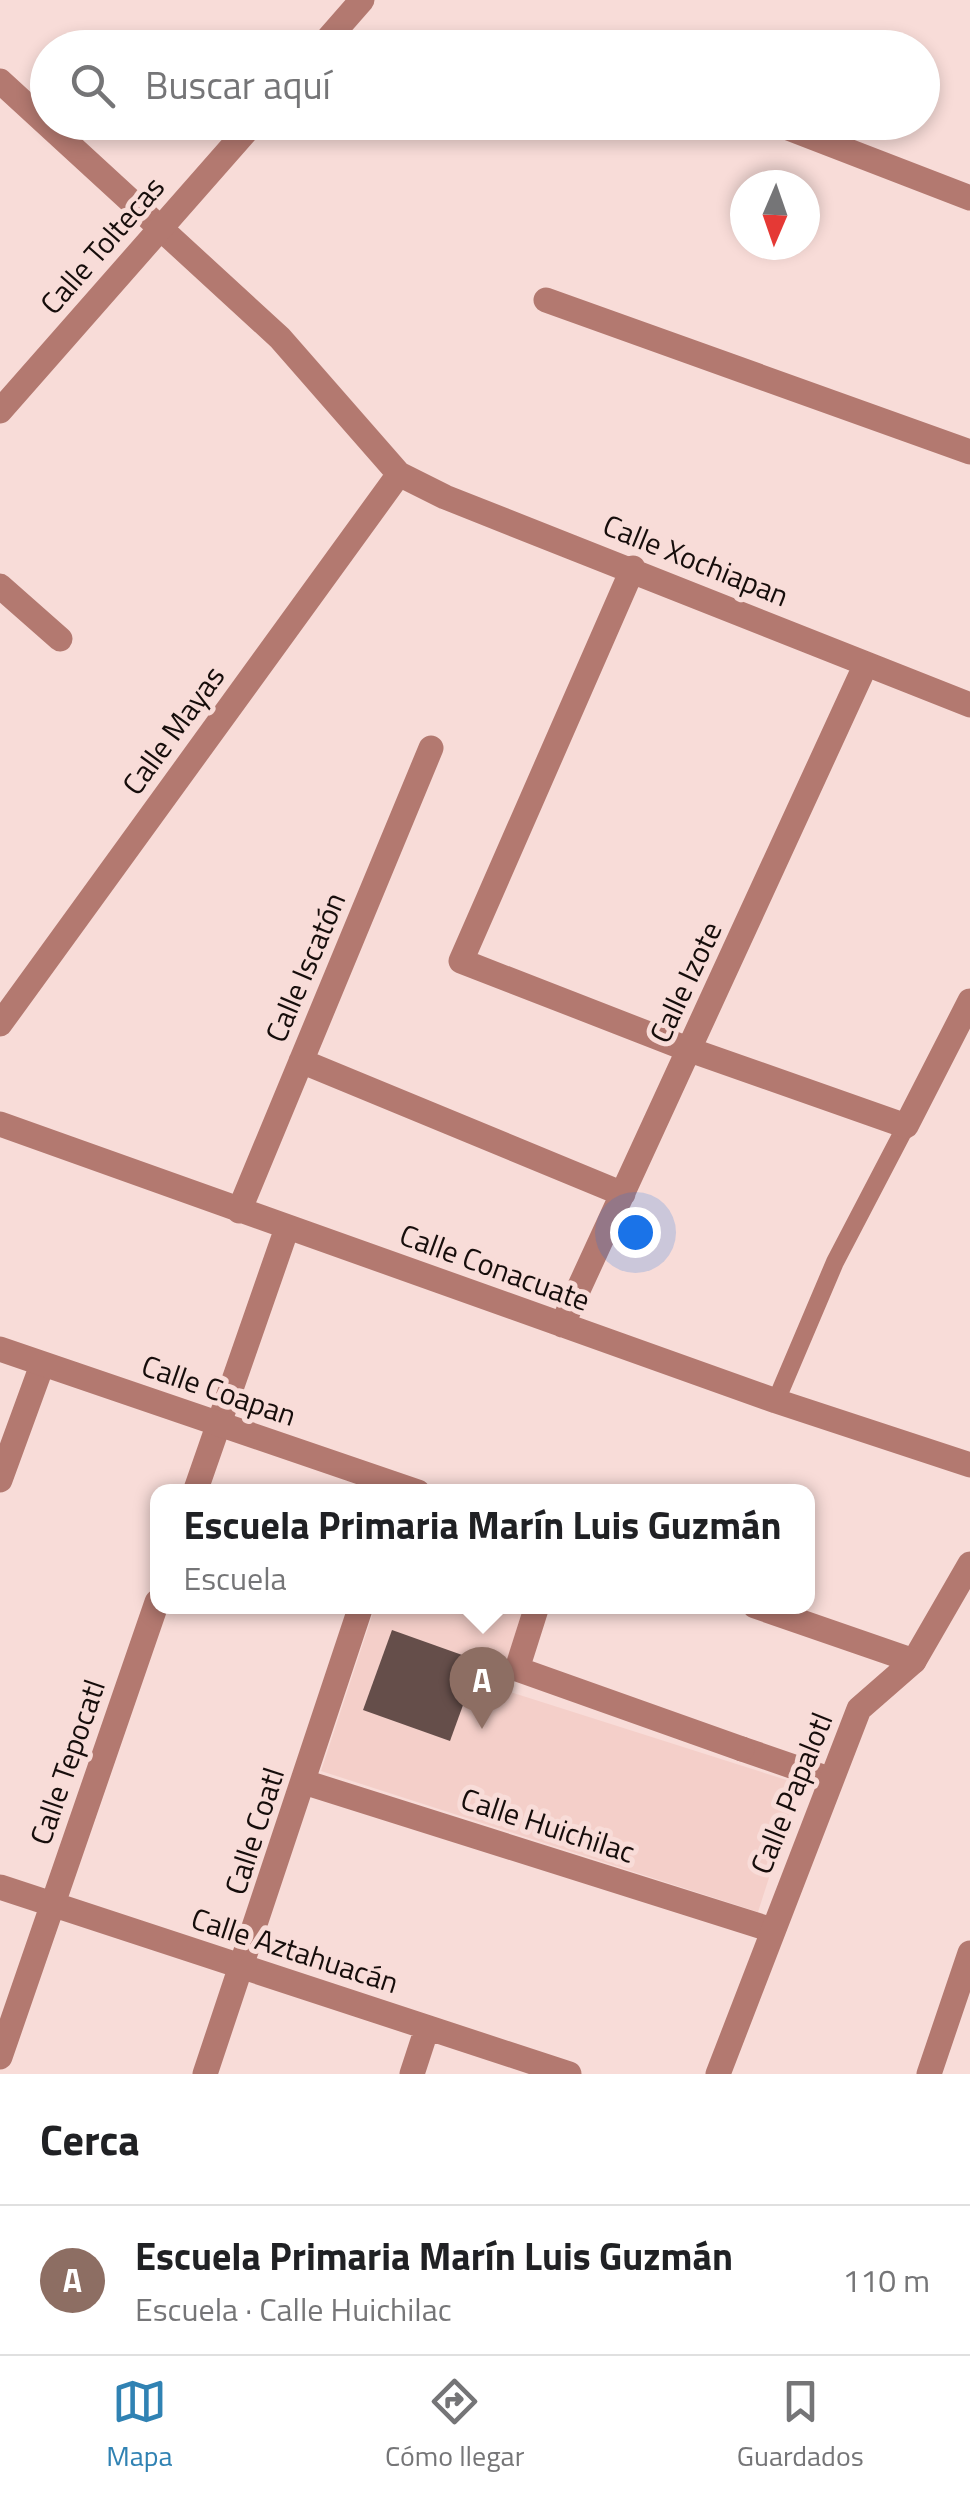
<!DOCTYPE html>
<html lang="es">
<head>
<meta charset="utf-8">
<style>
	body { margin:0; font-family:"Titillium Web",sans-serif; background:#f6f6f6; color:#202124 }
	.compass { position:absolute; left:730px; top:170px; width:90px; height:90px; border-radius:50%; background:#fff; box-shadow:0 5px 15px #0003; rotate:182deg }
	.you { position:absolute; left:635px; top:1232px; width:35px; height:35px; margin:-25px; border:8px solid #fff; border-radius:50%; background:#1a73e8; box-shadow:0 0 0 15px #1a73e833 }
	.badge { display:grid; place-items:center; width:65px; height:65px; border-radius:50%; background:#3082b3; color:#fff; font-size:32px; font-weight:700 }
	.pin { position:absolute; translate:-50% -82px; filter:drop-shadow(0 2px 5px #0008) }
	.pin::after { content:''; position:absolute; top:52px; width:35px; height:30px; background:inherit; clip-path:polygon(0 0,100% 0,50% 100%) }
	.popup { position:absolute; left:150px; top:1484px; width:665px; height:130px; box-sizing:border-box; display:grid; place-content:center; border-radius:20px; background:#fff; filter:drop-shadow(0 2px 8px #0005); font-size:32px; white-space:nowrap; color:#757577 }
	.popup b { font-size:38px; color:#202124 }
	.popup::after { content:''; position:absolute; left:50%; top:100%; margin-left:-20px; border:20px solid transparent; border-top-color:#fff }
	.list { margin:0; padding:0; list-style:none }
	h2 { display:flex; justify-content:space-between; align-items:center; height:130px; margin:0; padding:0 40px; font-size:42px }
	h2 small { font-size:32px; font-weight:400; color:#757577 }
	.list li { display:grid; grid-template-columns:65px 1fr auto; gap:30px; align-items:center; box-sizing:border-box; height:150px; padding:0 40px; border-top:2px solid #e0e0e0 }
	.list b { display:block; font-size:38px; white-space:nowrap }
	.list p { margin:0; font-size:32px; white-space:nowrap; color:#757577 }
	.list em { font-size:32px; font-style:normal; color:#757577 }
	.icon { flex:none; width:55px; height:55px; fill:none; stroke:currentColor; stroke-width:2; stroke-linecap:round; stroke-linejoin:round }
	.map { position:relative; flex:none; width:970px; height:2074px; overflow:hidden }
	.search { position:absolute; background:#fff; box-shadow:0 5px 15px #0003; left:30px; right:30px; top:30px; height:110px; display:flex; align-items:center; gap:25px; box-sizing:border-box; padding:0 35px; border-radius:55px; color:#757577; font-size:38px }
	.sheet { height:280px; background:#fff }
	nav { display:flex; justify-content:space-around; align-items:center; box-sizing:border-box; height:140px; border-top:2px solid #e0e0e0; background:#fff; font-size:28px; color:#757577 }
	nav a { display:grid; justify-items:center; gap:5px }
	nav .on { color:#3082b3 }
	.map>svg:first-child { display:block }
	.built { fill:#f4cfc9 }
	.building { fill:#654e4a }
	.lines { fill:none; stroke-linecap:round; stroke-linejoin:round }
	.service { stroke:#b37970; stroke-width:18 }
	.pedestrian { stroke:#b37970; stroke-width:25 }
	.minor { stroke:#b37970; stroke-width:25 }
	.tertiary { stroke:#b37970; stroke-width:25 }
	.labels { text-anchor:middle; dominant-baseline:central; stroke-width:10; stroke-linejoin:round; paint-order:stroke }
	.street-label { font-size:30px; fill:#160d0b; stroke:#f8dcd8 }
</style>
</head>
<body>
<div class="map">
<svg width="970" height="2074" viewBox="0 0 970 2074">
	<rect width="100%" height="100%" fill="#f8dcd8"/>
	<path class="built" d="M524 1606 498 1688 799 1784 758 1912 321 1771 375 1607Z"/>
	<path class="building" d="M392 1630 479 1661 450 1741 363 1710Z"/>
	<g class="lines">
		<path class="service" d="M776 1401 835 1262 906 1126"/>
		<path class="pedestrian" d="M742 1749 829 1779"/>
		<path class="minor" d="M0 81 280 338 399 474 445 497 970 705
			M773 122 970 198
			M546 300 970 452
			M633 568 461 961 690 1050 906 1126 970 1001
			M0 586 60 639
			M0 1024 399 474
			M301 1061 623 1194
			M0 1124 776 1401 970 1465
			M239 1211 431 748
			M562 1325 866 664
			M0 1480 42 1365
			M195 1492 287 1228
			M537 1606 517 1669 742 1749
			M914 1661 970 1564
			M304 1782 772 1930
			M0 1887 569 2074
			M0 2057 157 1602
			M205 2074 361 1606
			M412 2074 427 2028
			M929 2074 970 1953"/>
		<path class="tertiary" d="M320 48 362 0
			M0 411 254 122
			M0 1349 418 1492
			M755 1606 914 1661
			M718 2074 859 1709 914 1661"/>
	</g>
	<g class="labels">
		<g class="street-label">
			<text transform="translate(102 245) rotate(-49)">Calle Toltecas</text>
			<text transform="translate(696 560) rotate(22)">Calle Xochiapan</text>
			<text transform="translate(173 730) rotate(-54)">Calle Mayas</text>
			<text transform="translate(305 967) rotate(-67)">Calle Iscatón</text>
			<text transform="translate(685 982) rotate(-65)">Calle Izote</text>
			<text transform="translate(495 1267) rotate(20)">Calle Conacuate</text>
			<text transform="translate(219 1390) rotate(19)">Calle Coapan</text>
			<text transform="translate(67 1762) rotate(-71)">Calle Tepocatl</text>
			<text transform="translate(791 1793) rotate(-68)">Calle Papalotl</text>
			<text transform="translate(548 1825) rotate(18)">Calle Huichilac</text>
			<text transform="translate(254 1831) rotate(-72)">Calle Coatl</text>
			<text transform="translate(295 1950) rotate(18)">Calle Aztahuacán</text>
		</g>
	</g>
</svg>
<svg class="compass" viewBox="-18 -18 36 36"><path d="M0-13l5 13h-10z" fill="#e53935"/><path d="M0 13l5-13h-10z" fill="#757577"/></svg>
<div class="you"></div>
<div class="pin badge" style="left:482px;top:1729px;background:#8d6e63">A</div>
<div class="popup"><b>Escuela Primaria Marín Luis Guzmán</b>Escuela</div>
<div class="search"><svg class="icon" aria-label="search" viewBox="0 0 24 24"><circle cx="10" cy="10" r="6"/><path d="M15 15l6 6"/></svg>Buscar aquí</div>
</div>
<section class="sheet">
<h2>Cerca<small></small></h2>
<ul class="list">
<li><span class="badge" style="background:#8d6e63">A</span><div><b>Escuela Primaria Marín Luis Guzmán</b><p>Escuela · Calle Huichilac</p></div><em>110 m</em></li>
</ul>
</section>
<nav>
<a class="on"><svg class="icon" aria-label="map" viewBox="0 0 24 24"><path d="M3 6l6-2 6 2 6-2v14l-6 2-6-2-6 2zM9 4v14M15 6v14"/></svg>Mapa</a>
<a><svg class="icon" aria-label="directions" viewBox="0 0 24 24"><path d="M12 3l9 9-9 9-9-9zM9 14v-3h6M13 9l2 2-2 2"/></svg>Cómo llegar</a>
<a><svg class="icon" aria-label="saved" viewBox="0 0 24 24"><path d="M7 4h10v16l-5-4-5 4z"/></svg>Guardados</a>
</nav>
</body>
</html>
